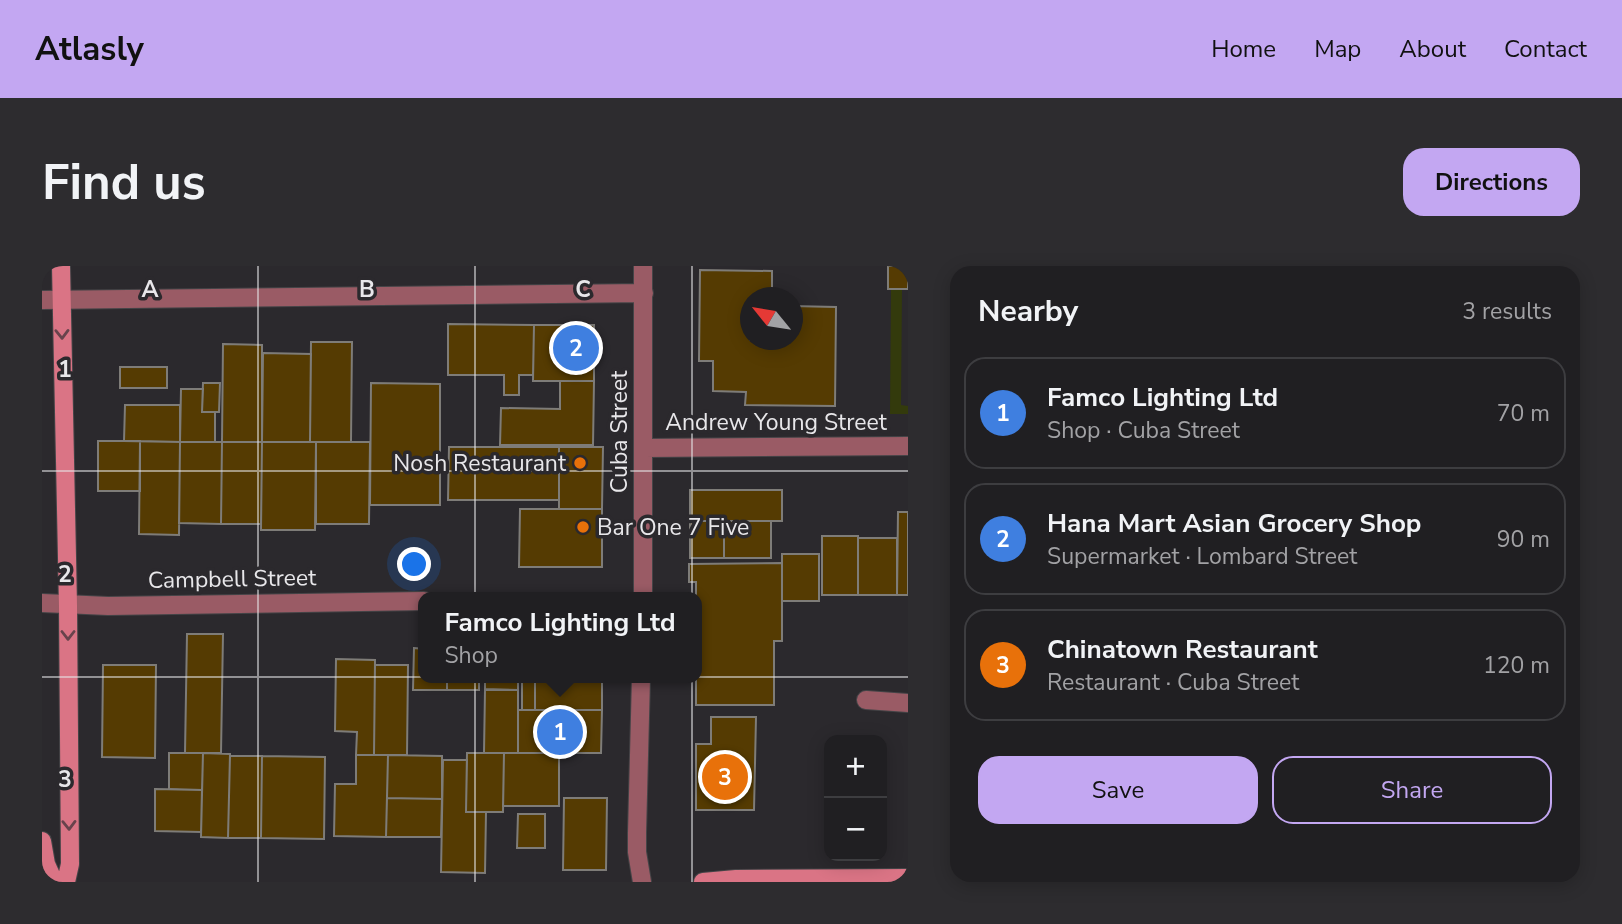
<!DOCTYPE html>
<html lang="en">
<head>
<meta charset="utf-8">
<style>
	body { margin:0; font-family:"Nunito Sans",sans-serif; background:#2d2c2f; color:#f1f3f6 }
	.controls { position:absolute; right:21px; bottom:21px; display:grid; overflow:hidden; border-radius:14px; box-shadow:0 4px 18px #0003 }
	.controls button { width:63px; height:63px; display:grid; place-items:center; padding:0; border:0; border-bottom:2px solid #3d3d40; background:#201f22; color:#f1f3f6; font:35px sans-serif }
	.compass { position:absolute; left:698px; top:21px; width:63px; height:63px; border-radius:50%; background:#201f22; box-shadow:0 4px 18px #0003; rotate:300deg }
	.you { position:absolute; left:373px; top:299px; width:24px; height:24px; margin:-18px; border:5px solid #fff; border-radius:50%; background:#1a73e8; box-shadow:0 0 0 10px #1a73e833 }
	.badge { display:grid; place-items:center; width:46px; height:46px; border-radius:50%; background:#c3a7f2; color:#fff; font-size:23px; font-weight:700 }
	.pin { position:absolute; translate:-50% -50%; border:4px solid #fff; box-shadow:0 2px 7px #0006 }
	.popup { position:absolute; left:376px; top:326px; width:284px; height:91px; box-sizing:border-box; display:grid; place-content:center; border-radius:14px; background:#201f22; filter:drop-shadow(0 2px 5px #0005); font-size:23px; white-space:nowrap; color:#a2a2a5 }
	.popup b { font-size:26px; color:#f1f3f6 }
	.popup::after { content:''; position:absolute; left:50%; top:100%; margin-left:-14px; border:14px solid transparent; border-top-color:#201f22 }
	.list { margin:0; padding:0; list-style:none }
	h2 { display:flex; justify-content:space-between; align-items:center; height:91px; margin:0; padding:0 28px; font-size:30px }
	h2 small { font-size:23px; font-weight:400; color:#a2a2a5 }
	.list li { display:grid; grid-template-columns:46px 1fr auto; gap:21px; align-items:center; box-sizing:border-box; height:112px; margin:0 14px 14px; padding:0 14px; border:2px solid #3d3d40; border-radius:21px }
	.list b { display:block; font-size:26px; white-space:nowrap }
	.list p { margin:0; font-size:23px; white-space:nowrap; color:#a2a2a5 }
	.list em { font-size:23px; font-style:normal; color:#a2a2a5 }
	.actions { display:flex; gap:14px; padding:21px 28px }
	.actions a { flex:1; padding:16px 0; border:2px solid #c3a7f2; border-radius:21px; text-align:center; font-size:24px; color:#c3a7f2 }
	.actions .main { background:#c3a7f2; color:#111 }
	.map { position:relative; flex:none; width:866px; height:616px; overflow:hidden; border-radius:21px }
	header { display:flex; align-items:center; gap:42px; box-sizing:border-box; height:98px; padding:0 35px; background:#c3a7f2; color:#111 }
	header strong { font-size:33px }
	nav { display:flex; gap:38px; margin-inline-start:auto; font-size:24px }
	.intro { display:flex; align-items:center; justify-content:space-between; box-sizing:border-box; height:168px; padding:0 42px }
	h1 { margin:0; font-size:49px }
	.button { padding:18px 32px; border-radius:21px; background:#c3a7f2; color:#111; font-size:24px; font-weight:700 }
	main { display:flex; gap:42px; padding:0 42px }
	aside { flex:1; background:#201f22; border-radius:21px; box-shadow:0 4px 18px #0003 }
	.map>svg:first-child { display:block }
	.green { fill:#333a0c }
	.building { fill:#553b02; stroke:#7e7c78; stroke-width:2 }
	.lines { fill:none; stroke-linecap:round; stroke-linejoin:round }
	.minor-casing { stroke:#454447; stroke-width:20 }
	.secondary-casing { stroke:#454447; stroke-width:20 }
	.minor { stroke:#9a5b65; stroke-width:18 }
	.secondary { stroke:#da7485; stroke-width:18 }
	.oneway { stroke:#68434c }
	.grid { fill:none; stroke:#e8e7ea; stroke-width:2; stroke-opacity:0.55 }
	.food-dot { fill:#e8710a; stroke:#2b292d; stroke-width:2.5 }
	.labels { text-anchor:middle; dominant-baseline:central; stroke-width:7; stroke-linejoin:round; paint-order:stroke }
	.street-label { font-size:23px; fill:#e8e7ea; stroke:#2b292d }
	.poi-label { font-size:23px; fill:#e8e7ea; stroke:#2b292d; text-anchor:end }
	.grid-label { font-size:23px; text-anchor:middle; font-weight:bold; fill:#e8e7ea; stroke:#2b292d; stroke-width:7; stroke-linejoin:round; paint-order:stroke }
</style>
</head>
<body>
<header>
<strong>Atlasly</strong>
<nav><a>Home</a><a>Map</a><a>About</a><a>Contact</a></nav>
</header>
<div class="intro"><h1>Find us</h1><a class="button">Directions</a></div>
<main>
<div class="map">
<svg width="866" height="616" viewBox="0 0 866 616">
	<rect width="100%" height="100%" fill="#2b292d"/>
	<path class="green" d="M849 23H860L859 139 866 140V148H848Z"/>
	<path class="building" d="M846 0H866V23H846Z
		M658 4 730 5V32H708V74H750V40L794 41 793 140 703 139 704 126 671 125V95H657Z
		M406 58 492 59 491 109H477V129H462V109H406Z
		M492 59H552V115H491Z
		M269 76H310L309 176H268Z
		M181 78 220 79V176H180Z
		M221 87 269 88 268 176H220Z
		M78 101H125V122H78Z
		M518 115H552L551 179H458L459 142 518 143Z
		M161 117H178L177 146H160Z
		M329 117 398 118V239H328Z
		M139 123H161L160 146H173V176H138Z
		M83 139H138V176L82 175Z
		M56 175H98V225H56Z
		M98 175 138 176 137 269 97 268Z
		M138 176H180L179 258 137 257Z
		M180 176H220L219 258H179Z
		M220 176H274L273 264H219Z
		M274 176H328L327 258H274Z
		M407 181H517V234H406Z
		M517 181H561L560 243H517Z
		M648 224H740V255H648Z
		M478 243H560V301H477Z
		M856 246H866V329H855Z
		M648 255H682V292H648Z
		M682 255H729V292H682Z
		M780 270H816V329H780Z
		M816 272H855V329H816Z
		M740 288H777V335H740Z
		M740 297V375H732V439H654V316H647V298Z
		M145 368H181L179 487H143Z
		M372 382 382 383V412H405V424H371Z
		M294 393 333 394 332 489H314L315 466 293 465Z
		M61 399H114L113 492 60 491Z
		M333 399H366L365 489H332Z
		M405 412H437V424H405Z
		M443 412H476V424L443 423Z
		M480 412H493V444H480Z
		M493 412H560V444H493Z
		M443 424H476V487H442Z
		M476 444H560L559 487H476Z
		M669 451H714L712 544H654V478H669Z
		M127 487H161L160 524 127 523Z
		M161 487 188 488 186 572 159 571Z
		M425 487H462L461 546H424Z
		M462 487H517V540H461Z
		M314 489H346L344 571 292 570 293 518H314Z
		M346 489 400 490V533L345 532Z
		M188 490H220L219 572H186Z
		M220 490 283 491 282 573 219 572Z
		M401 494H425L424 546H444L443 607 399 606Z
		M113 523 160 524 159 566 113 565Z
		M345 532 400 533 399 571H344Z
		M522 532H565L564 604H521Z
		M476 548H503V582H475Z"/>
	<g class="lines">
		<g class="minor-casing">
			<path id="minor" d="M0 34 602 27
				M602 182 866 180
				M601 331V0
				M0 337 66 340 382 335
				M599 412 595 567V586L600 616
				M824 434 866 437"/>
		</g>
		<g class="secondary-casing">
			<path id="secondary" d="M19 0 26 340 28 598 24 616
				M0 575 4 598 12 616
				M661 616 694 613 866 612"/>
		</g>
		<use href="#minor" class="minor"/>
		<use href="#secondary" class="secondary"/>
	</g>
	<defs><path id="oneway-chevron" d="M-2-3.5L2.5 0L-2 3.5" fill="none" stroke-width="1.6" stroke-linecap="round" stroke-linejoin="round" transform="scale(1.75)"/></defs>
	<g class="oneway">
		<use href="#oneway-chevron" transform="translate(20 68) rotate(89)"/>
		<use href="#oneway-chevron" transform="translate(26 369) rotate(90)"/>
		<use href="#oneway-chevron" transform="translate(27 559) rotate(89)"/>
	</g>
	<path class="grid" d="M216 0V616M433 0V616M650 0V616M0 205H866M0 411H866"/>
	<g class="food-dot">
		<circle cx="538" cy="197" r="7"/>
		<circle cx="541" cy="261" r="7"/>
	</g>
	<g class="labels">
		<g class="street-label">
			<text x="734" y="156">Andrew Young Street</text>
			<text transform="translate(577 166) rotate(-90)">Cuba Street</text>
			<text transform="translate(190 313) rotate(-1)">Campbell Street</text>
		</g>
		<g class="poi-label">
			<text x="524" y="197">Nosh Restaurant</text>
			<text x="555" y="261" text-anchor="start">Bar One 7 Five</text>
		</g>
	</g>
	<g class="grid-label">
		<text x="108" y="31">A</text>
		<text x="325" y="31">B</text>
		<text x="541" y="31">C</text>
		<text x="23" y="111">1</text>
		<text x="23" y="316">2</text>
		<text x="23" y="521">3</text>
	</g>
</svg>
<div class="controls">
<button>+</button>
<button>−</button>
</div>
<svg class="compass" viewBox="-18 -18 36 36"><path d="M0-13l5 13h-10z" fill="#e53935"/><path d="M0 13l5-13h-10z" fill="#a2a2a5"/></svg>
<div class="you"></div>
<div class="pin badge" style="left:518px;top:466px;background:#3f7fe0">1</div>
<div class="popup"><b>Famco Lighting Ltd</b>Shop</div>
<div class="pin badge" style="left:534px;top:82px;background:#3f7fe0">2</div>
<div class="pin badge" style="left:683px;top:511px;background:#e8710a">3</div>
</div>
<aside>
<h2>Nearby<small>3 results</small></h2>
<ul class="list">
<li><span class="badge" style="background:#3f7fe0">1</span><div><b>Famco Lighting Ltd</b><p>Shop · Cuba Street</p></div><em>70 m</em></li>
<li><span class="badge" style="background:#3f7fe0">2</span><div><b>Hana Mart Asian Grocery Shop</b><p>Supermarket · Lombard Street</p></div><em>90 m</em></li>
<li><span class="badge" style="background:#e8710a">3</span><div><b>Chinatown Restaurant</b><p>Restaurant · Cuba Street</p></div><em>120 m</em></li>
</ul>
<div class="actions"><a class="main">Save</a><a>Share</a></div>
</aside>
</main>
</body>
</html>
